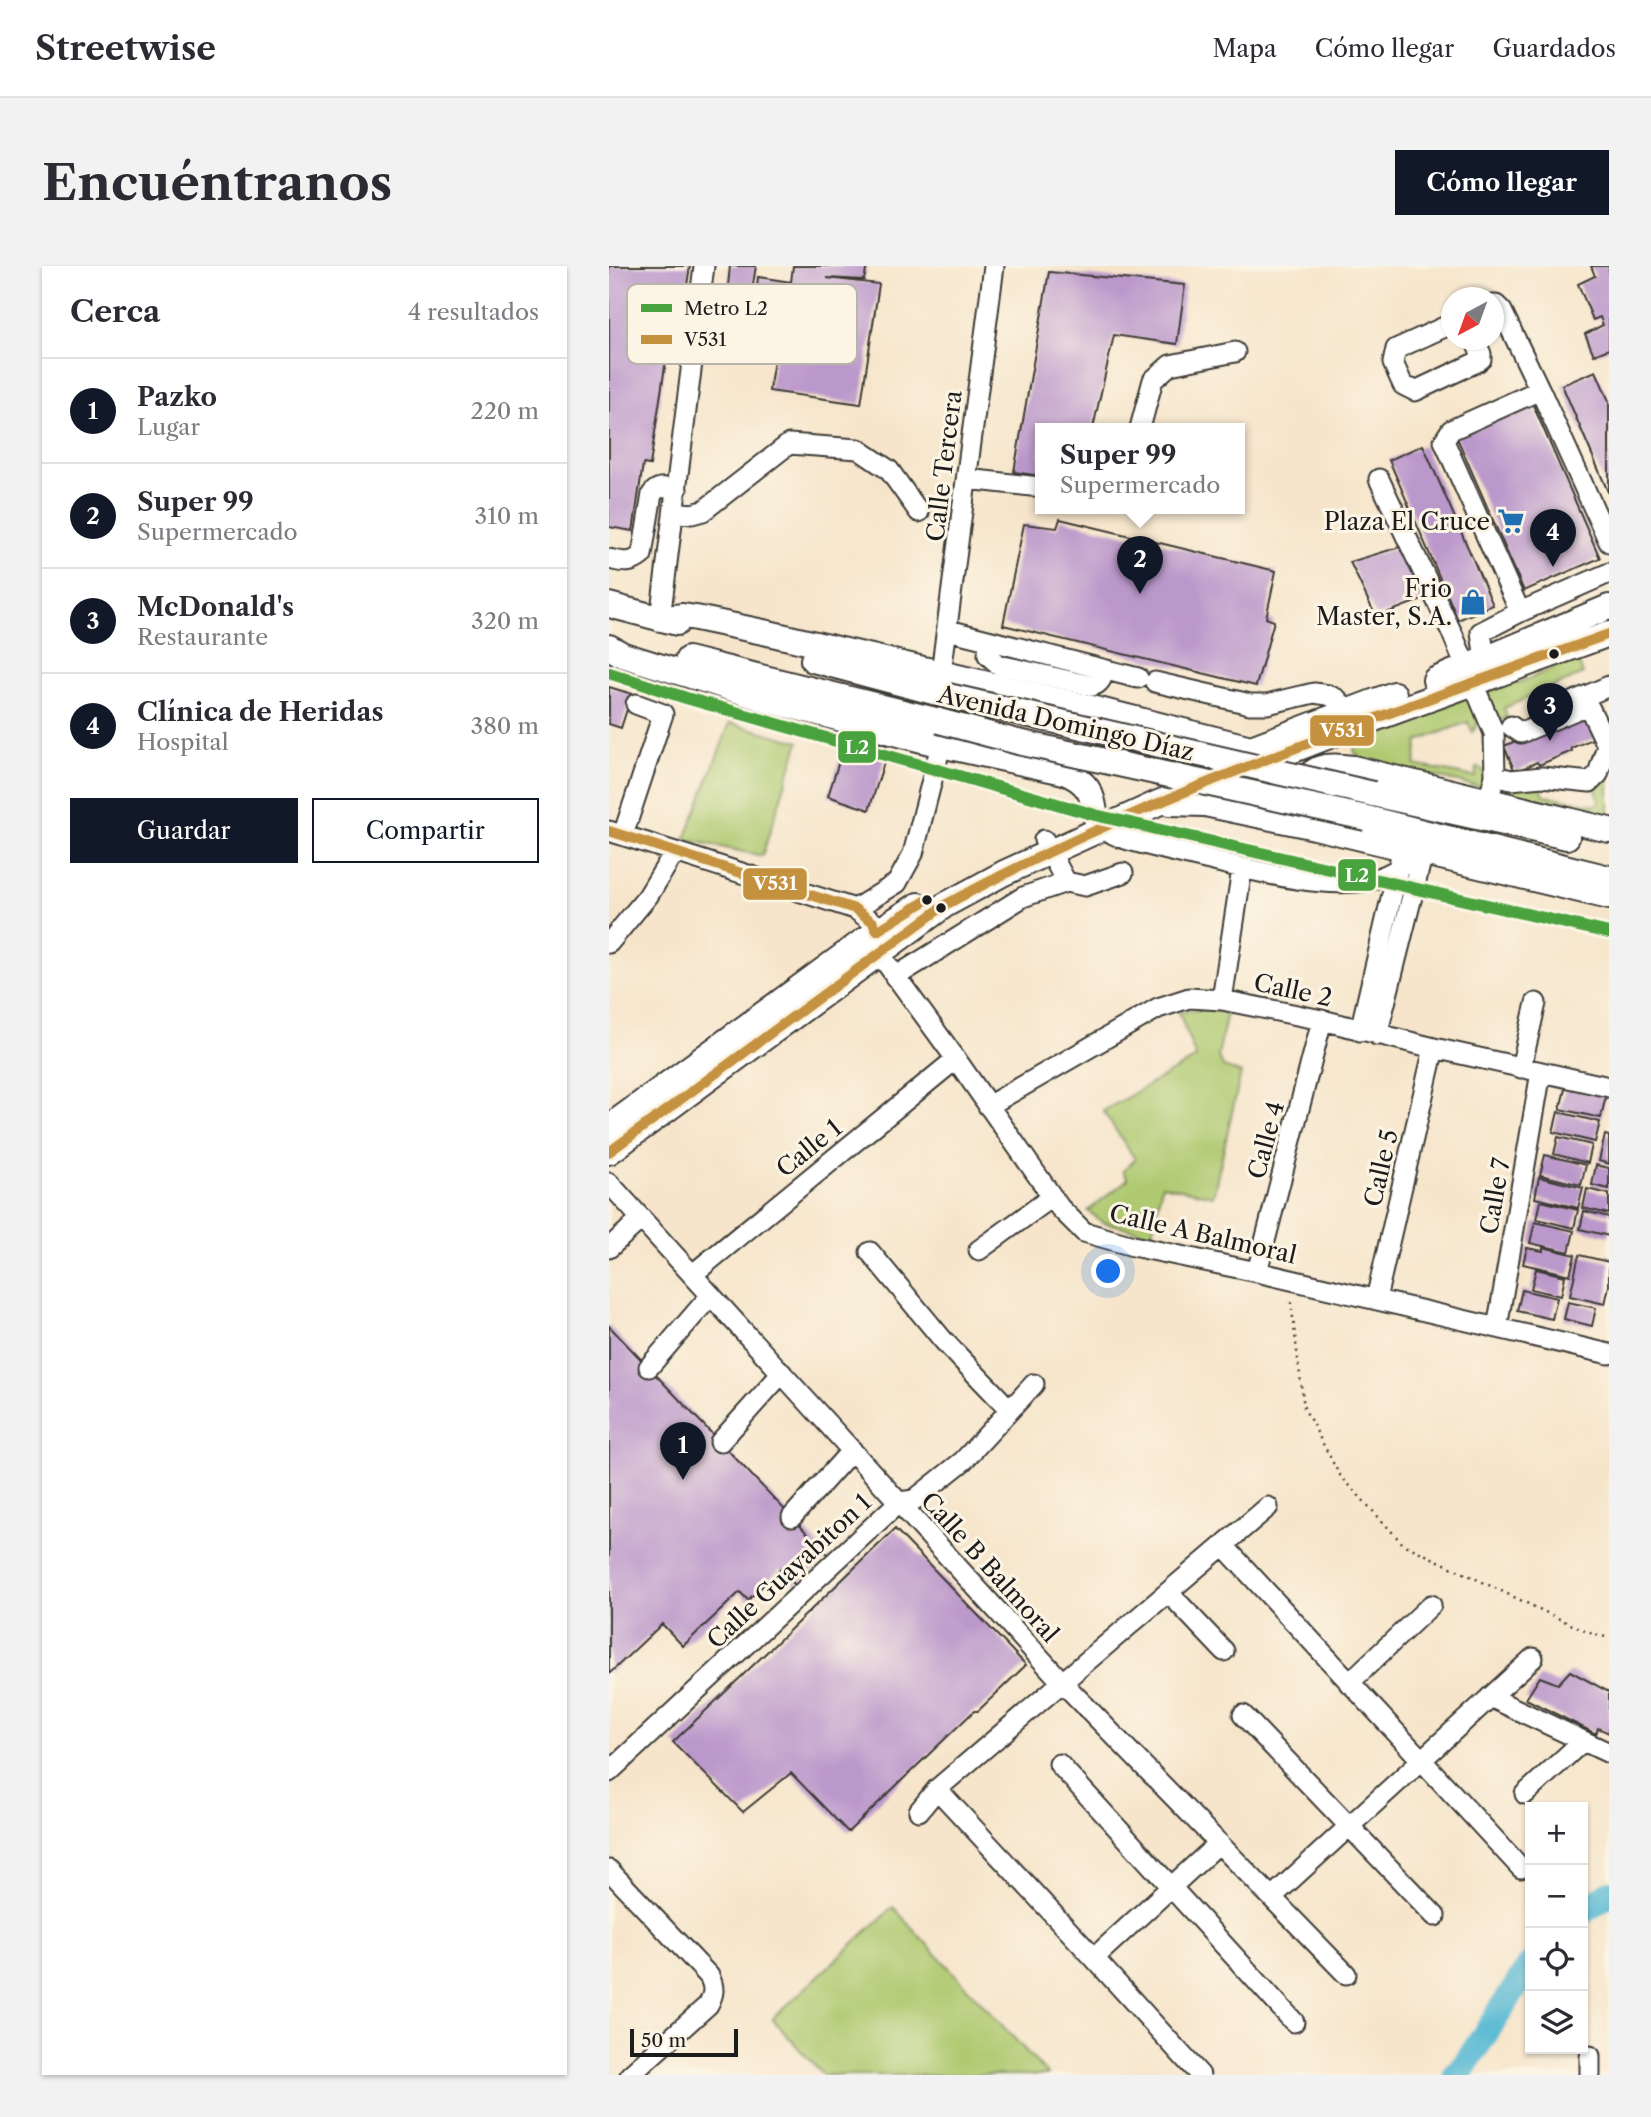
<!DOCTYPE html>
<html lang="es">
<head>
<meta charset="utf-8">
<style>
	body { margin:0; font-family:"Libre Caslon Text",serif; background:#f2f2f3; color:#2b2b33 }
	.controls { position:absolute; right:21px; bottom:21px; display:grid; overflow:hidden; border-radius:0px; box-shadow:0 2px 5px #0004 }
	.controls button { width:63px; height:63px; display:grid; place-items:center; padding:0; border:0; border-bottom:2px solid #e1e1e2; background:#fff; color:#2b2b33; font:35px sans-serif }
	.compass { position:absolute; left:832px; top:21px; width:63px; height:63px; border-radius:50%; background:#fff; box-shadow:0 2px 5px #0004; rotate:221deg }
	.scale { position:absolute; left:21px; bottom:18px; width:108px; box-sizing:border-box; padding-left:7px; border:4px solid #1c1c1c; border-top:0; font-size:19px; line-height:24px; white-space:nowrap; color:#1c1c1c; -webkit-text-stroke:5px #fcf5e5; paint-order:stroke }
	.you { position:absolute; left:500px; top:1006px; width:24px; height:24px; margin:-18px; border:5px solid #fff; border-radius:50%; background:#1a73e8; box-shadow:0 0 0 10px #1a73e833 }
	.badge { display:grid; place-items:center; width:46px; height:46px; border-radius:50%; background:#111827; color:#fff; font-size:23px; font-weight:700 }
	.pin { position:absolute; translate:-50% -58px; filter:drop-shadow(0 2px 4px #0008) }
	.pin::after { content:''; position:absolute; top:37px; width:24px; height:21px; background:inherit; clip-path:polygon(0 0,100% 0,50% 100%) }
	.popup { position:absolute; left:426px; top:157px; width:210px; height:91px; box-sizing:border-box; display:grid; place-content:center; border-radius:0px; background:#fff; filter:drop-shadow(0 2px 5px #0005); font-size:23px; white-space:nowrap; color:#7c7c81 }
	.popup b { font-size:26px; color:#2b2b33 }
	.popup::after { content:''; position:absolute; left:50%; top:100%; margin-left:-14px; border:14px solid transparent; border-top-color:#fff }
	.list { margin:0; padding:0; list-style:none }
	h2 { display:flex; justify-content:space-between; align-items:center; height:91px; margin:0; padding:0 28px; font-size:30px }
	h2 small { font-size:23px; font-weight:400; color:#7c7c81 }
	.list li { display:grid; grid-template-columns:46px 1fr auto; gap:21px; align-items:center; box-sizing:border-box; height:105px; padding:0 28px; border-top:2px solid #e1e1e2 }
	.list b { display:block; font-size:26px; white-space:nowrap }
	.list p { margin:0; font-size:23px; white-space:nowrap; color:#7c7c81 }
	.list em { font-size:23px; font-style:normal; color:#7c7c81 }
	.actions { display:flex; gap:14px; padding:21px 28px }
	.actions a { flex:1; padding:16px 0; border:2px solid #111827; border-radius:0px; text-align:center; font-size:24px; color:#111827 }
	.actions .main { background:#111827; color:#fff }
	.icon { flex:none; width:38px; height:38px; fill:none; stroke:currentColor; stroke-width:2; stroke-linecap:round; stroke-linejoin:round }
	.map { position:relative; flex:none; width:1000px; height:1809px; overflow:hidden; border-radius:0px }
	header { display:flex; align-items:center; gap:42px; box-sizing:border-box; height:98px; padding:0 35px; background:#fff; border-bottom:2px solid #e1e1e2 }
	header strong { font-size:33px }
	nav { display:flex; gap:38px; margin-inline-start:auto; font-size:24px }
	.intro { display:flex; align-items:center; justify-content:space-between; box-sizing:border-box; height:168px; padding:0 42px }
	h1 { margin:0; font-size:49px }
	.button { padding:18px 32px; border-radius:0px; background:#111827; color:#fff; font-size:24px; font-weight:700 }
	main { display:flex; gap:42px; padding:0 42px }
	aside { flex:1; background:#fff; border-radius:0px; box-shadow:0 2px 5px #0004 }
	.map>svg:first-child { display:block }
	.green { fill:#aec96f; stroke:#657246; stroke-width:2 }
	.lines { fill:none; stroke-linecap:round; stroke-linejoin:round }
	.river { stroke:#54b8d3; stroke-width:26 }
	.building { fill:#bb98cb }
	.minor-casing { stroke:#3d3a36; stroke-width:23 }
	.major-casing { stroke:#3d3a36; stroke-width:28 }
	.path { stroke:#3d3a36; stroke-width:2.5; stroke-dasharray:2 5; stroke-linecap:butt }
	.minor { stroke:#fff; stroke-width:19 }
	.major { stroke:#fff; stroke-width:24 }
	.major-bridge-casing { stroke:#3d3a36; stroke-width:28; stroke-linecap:butt }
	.major-bridge { stroke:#fff; stroke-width:24 }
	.bus-1-casing { stroke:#fcf5e5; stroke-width:16 }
	.bus-1 { stroke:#c4923f; stroke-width:10 }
	.metro-1-casing { stroke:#fcf5e5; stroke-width:18 }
	.metro-1 { stroke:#48a23e; stroke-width:12 }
	.bus-dot { fill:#1c1c1c; stroke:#fcf5e5; stroke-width:2.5 }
	.labels { text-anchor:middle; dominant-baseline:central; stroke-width:6; stroke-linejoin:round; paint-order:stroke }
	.street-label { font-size:24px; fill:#1c1c1c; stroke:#fcf5e5 }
	.poi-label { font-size:24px; fill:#1c1c1c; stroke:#fcf5e5; text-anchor:end }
	.key { fill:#fcf5e5; stroke:#b9b4a9; stroke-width:2 }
	.key-label { font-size:19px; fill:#1c1c1c }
	.line-badge { stroke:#fcf5e5; stroke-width:2.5 }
	.badge-label { font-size:19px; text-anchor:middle; font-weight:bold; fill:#fff }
</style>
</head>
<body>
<header>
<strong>Streetwise</strong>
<nav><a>Mapa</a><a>Cómo llegar</a><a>Guardados</a></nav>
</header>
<div class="intro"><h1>Encuéntranos</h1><a class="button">Cómo llegar</a></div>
<main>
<aside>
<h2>Cerca<small>4 resultados</small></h2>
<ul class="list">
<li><span class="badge">1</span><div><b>Pazko</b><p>Lugar</p></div><em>220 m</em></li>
<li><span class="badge">2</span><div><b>Super 99</b><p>Supermercado</p></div><em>310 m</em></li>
<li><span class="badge">3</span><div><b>McDonald's</b><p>Restaurante</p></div><em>320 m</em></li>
<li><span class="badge">4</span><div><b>Clínica de Heridas</b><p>Hospital</p></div><em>380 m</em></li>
</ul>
<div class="actions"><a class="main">Guardar</a><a>Compartir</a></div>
</aside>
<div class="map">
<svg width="1000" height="1809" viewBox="0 0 1000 1809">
	<rect width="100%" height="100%" fill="#fcf5e5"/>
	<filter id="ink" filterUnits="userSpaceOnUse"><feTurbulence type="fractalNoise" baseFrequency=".0143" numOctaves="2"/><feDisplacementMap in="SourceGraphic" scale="14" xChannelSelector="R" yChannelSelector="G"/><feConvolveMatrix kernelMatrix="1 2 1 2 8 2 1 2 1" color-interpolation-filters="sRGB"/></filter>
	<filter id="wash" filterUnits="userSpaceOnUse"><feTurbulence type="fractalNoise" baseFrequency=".00686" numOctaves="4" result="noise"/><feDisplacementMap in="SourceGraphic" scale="28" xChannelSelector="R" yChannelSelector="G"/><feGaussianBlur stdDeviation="1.57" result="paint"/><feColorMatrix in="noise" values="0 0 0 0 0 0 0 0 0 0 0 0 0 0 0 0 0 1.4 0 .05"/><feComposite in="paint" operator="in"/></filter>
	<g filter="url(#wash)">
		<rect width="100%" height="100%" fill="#f6e5cb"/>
		<path class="green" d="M968 392 974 408 895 442 898 452 892 454 887 451 877 426 917 414Z
			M856 432 862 435C866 446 873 457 863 466L859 456 809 475 806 499 866 511 868 501 873 503 876 508 875 522 754 494 746 487 745 481 748 477Z
			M121 457 190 476 153 590 76 573Z
			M1000 495V552L891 526 894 521 931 517 935 529 986 539 991 536 986 520Z
			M595 743 618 746 609 790 614 801 632 807 604 930 553 919 543 968 494 956 479 945 519 913 514 905 526 893 494 845 587 792 570 746Z
			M284 1641 439 1809H214L163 1753Z"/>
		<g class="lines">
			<path class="river" d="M974 1646 1000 1627
				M847 1809 852 1805 921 1699"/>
		</g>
		<g id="blocks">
			<path class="building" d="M0 0H81L69 76 60 74 41 199 34 198 24 265 0 261Z
				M121 0H147L143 24 119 20Z
				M184 0H258L255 14 218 12 270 18 252 138 160 125 176 26 148 21 149 11 182 16Z
				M982 0H1000V83L985 89 976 68 994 59 991 51 984 54 969 18 986 10Z
				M440 6 576 19 568 78 505 69 484 162H431V210L405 206Z
				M987 105 1000 135V228L953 119Z
				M921 132 991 292 915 325 845 165Z
				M814 179 884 339 849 354 780 194Z
				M451 253 667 305 657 352 665 355 647 420 394 359 415 258 448 262Z
				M794 280 807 316 814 313 822 330 767 351 741 296Z
				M0 421 23 428 12 462 0 458Z
				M976 445 988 471 962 482 963 485 930 499 928 496 906 506 895 480Z
				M239 467 280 481 260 544 219 530Z
				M957 819 997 829 992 852 951 843Z
				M949 846 991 856 986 876 944 866Z
				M996 869 1000 870V898L990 895Z
				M949 871 983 879 979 897 945 888Z
				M936 889 977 899 972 919 931 909Z
				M987 899 1000 902V923L983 919Z
				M930 911 974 922 969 942 926 932Z
				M978 923 1000 928V948L974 942Z
				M932 935 969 944 965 962 928 953Z
				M975 945 1000 951V970L971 963Z
				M926 956 965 965 960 986 921 977Z
				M934 981 966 989 961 1009 914 998 918 982 934 985Z
				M970 989 1000 996V1020L996 1038 961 1030Z
				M927 1003 956 1010 952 1030 922 1023Z
				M913 1024 948 1032 943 1053 908 1045Z
				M959 1036 987 1042 983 1060 955 1053Z
				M0 1060 219 1289 187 1320 171 1303 139 1334 131 1326 74 1380 53 1358 0 1408Z
				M286 1263 417 1399 369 1445H365L239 1566 182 1507 134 1546 64 1476Z
				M961 1405 1000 1426V1467L989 1462 987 1468 917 1433 931 1411 949 1418Z"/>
		</g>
	</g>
	<g filter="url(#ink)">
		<use href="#blocks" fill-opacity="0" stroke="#3d3a36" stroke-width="2"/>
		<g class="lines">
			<g class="minor-casing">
				<path id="minor" d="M884 39H887L893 45 931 124
					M842 58 787 83 784 97 794 119 806 125 868 96 872 93V88L866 74
					M531 162 544 114 561 99 626 86
					M358 213 431 221
					M770 213 843 367 885 467 886 510 879 535
					M65 246 83 248 94 245 180 178 249 183 280 204 310 246
					M0 293C14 296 21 299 33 289L43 228C49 219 58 222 68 223
					M911 346 1000 307
					M51 353 95 0
					M339 364 529 412
					M380 375 379 389 390 399 483 420C491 418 493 412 496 404
					M876 394 872 366 911 346 835 175 842 164 931 124 1000 276
					M332 407 385 0
					M546 416 641 438H658L705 427 719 429 728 433 737 445
					M956 439 1000 420
					M902 460 912 467 974 441 981 443 998 479
					M886 510 902 514 933 511 981 516 989 508 1000 473
					M496 560 504 568 513 572C546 582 580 589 613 597 658 608 716 623 762 614 781 610 798 597 814 587
					M0 565 246 643 264 656 268 665 275 694 347 793 451 942 475 966 524 980 648 1006 1000 1088
					M14 569 54 448 27 438
					M435 574 457 616
					M246 643 288 617 304 588 332 479
					M0 677 39 630 65 587
					M286 711 414 631 457 616 476 620 514 607
					M613 734 633 603
					M751 765 791 594
					M768 769 814 587
					M912 802 927 737
					M379 840 549 742 580 732 613 734 713 754 825 782 1000 821
					M0 917 452 1415 737 1708
					M0 982 32 953
					M370 984 443 931
					M261 986 334 1074 401 1144
					M648 1006 713 754
					M84 1008 347 793
					M767 1033 825 782
					M888 1062 932 806
					M40 1101 102 1029
					M111 1176 173 1107
					M183 1251 243 1184
					M615 1280 912 1602
					M559 1326 615 1385
					M740 1417 822 1339
					M881 1431 1000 1487
					M634 1449 826 1650
					M450 1498 685 1756
					M0 1506 290 1236 305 1234 354 1195 425 1118
					M328 1523 485 1692 591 1809
					M916 1528 974 1475
					M310 1545 328 1523 659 1241
					M0 1604 100 1710C106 1722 105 1728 99 1739L21 1809
					M663 1631 924 1392
					M485 1692 610 1577
					M981 1790V1809"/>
			</g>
			<g class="major-casing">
				<path id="major" d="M0 339 68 357
					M51 353 74 350 87 352 159 367 474 440 642 482
					M0 381 14 389 166 436 332 479 455 506C477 515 485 527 486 550
					M79 393 330 455
					M204 394 339 430
					M826 414 1000 341
					M604 498 642 482 785 428
					M693 528C699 497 718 499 744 502L1000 564
					M764 528 958 571
					M560 537 596 538 706 561 1000 631
					M757 552 1000 612
					M0 861 254 675 309 639
					M0 886 336 639 395 607 549 537 743 461 1000 368"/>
			</g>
			<path class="path" d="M682 1036 695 1142 730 1208 794 1278 978 1366 1000 1372"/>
			<use href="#minor" class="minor"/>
			<use href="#major" class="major"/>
			<g class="major-bridge-casing">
				<path id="major-bridge" d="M339 430 764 528
					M330 455 409 476 757 552"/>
			</g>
			<use href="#major-bridge" class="major-bridge"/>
			<g class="bus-1-casing">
				<path id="bus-1" d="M0 565 246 643 264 656 268 665 318 634
					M0 886 336 639C546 525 776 449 1000 368"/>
			</g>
			<use href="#bus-1" class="bus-1"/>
			<g class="metro-1-casing">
				<path id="metro-1" d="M0 407 77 432 486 549 1000 667"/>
			</g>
			<use href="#metro-1" class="metro-1"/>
		</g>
	</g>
	<defs>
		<g id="supermarket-bare" transform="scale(2.1)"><path d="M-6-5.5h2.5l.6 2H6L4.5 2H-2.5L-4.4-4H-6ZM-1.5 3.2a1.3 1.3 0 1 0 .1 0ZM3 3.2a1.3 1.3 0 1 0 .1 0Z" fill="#1f6fb2" stroke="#fcf5e5" stroke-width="2.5" paint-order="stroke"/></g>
		<g id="shop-bare" transform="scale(2.1)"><path d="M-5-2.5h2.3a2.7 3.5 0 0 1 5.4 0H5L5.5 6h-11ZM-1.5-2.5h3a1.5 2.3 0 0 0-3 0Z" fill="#1f6fb2" stroke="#fcf5e5" stroke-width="2.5" paint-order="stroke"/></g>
	</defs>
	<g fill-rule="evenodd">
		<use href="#supermarket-bare" x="902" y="255"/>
		<use href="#shop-bare" x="864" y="336"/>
	</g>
	<g class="bus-dot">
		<circle cx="945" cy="388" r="6"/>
		<circle cx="318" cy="634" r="6"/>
		<circle cx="332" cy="642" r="6"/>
	</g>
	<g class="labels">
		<g class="street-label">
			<text transform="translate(335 200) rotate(-83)">Calle Tercera</text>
			<text transform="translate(457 457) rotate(13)">Avenida Domingo Díaz</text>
			<text transform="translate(684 724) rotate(12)">Calle 2</text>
			<text transform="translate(657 874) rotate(-75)">Calle 4</text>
			<text transform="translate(200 882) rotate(-39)">Calle 1</text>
			<text transform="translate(772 902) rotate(-77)">Calle 5</text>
			<text transform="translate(886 930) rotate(-80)">Calle 7</text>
			<text transform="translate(594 968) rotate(13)">Calle A Balmoral</text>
			<text transform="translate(381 1301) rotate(48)">Calle B Balmoral</text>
			<text transform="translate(180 1305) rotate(-43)">Calle Guayabiton 1</text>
		</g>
		<g class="poi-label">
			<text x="881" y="255">Plaza El Cruce</text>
			<text x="843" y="322">Frio<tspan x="843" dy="28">Master, S.A.</tspan></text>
		</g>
	</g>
	<rect x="18" y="18" width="230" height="80" rx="10" class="key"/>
	<rect x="32" y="38" width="31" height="8" fill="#48a23e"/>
	<rect x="32" y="69" width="31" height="9" fill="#c4923f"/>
	<g class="key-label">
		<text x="75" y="49">Metro L2</text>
		<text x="75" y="80">V531</text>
	</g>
	<g class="line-badge">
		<rect x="700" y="448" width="66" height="33" rx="7" fill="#c4923f"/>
		<rect x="228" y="464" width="40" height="34" rx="7" fill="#48a23e"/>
		<rect x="728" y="592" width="40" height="34" rx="7" fill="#48a23e"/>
		<rect x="133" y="601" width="66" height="34" rx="7" fill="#c4923f"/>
	</g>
	<g class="badge-label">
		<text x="733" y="471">V531</text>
		<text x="248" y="488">L2</text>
		<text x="748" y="616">L2</text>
		<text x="166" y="624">V531</text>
	</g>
</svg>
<div class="controls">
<button>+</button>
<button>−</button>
<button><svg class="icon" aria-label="locate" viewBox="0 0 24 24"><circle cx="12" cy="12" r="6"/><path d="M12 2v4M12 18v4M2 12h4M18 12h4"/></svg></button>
<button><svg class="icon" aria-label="layers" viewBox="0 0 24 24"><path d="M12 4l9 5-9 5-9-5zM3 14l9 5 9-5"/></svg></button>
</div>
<svg class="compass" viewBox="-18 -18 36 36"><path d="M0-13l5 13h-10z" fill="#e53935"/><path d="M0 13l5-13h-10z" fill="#7c7c81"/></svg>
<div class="scale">50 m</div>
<div class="you"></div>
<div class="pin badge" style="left:74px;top:1214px">1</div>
<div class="pin badge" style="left:531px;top:328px">2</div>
<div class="popup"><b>Super 99</b>Supermercado</div>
<div class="pin badge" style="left:941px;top:475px">3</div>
<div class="pin badge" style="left:944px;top:301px">4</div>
</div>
</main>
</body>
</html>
